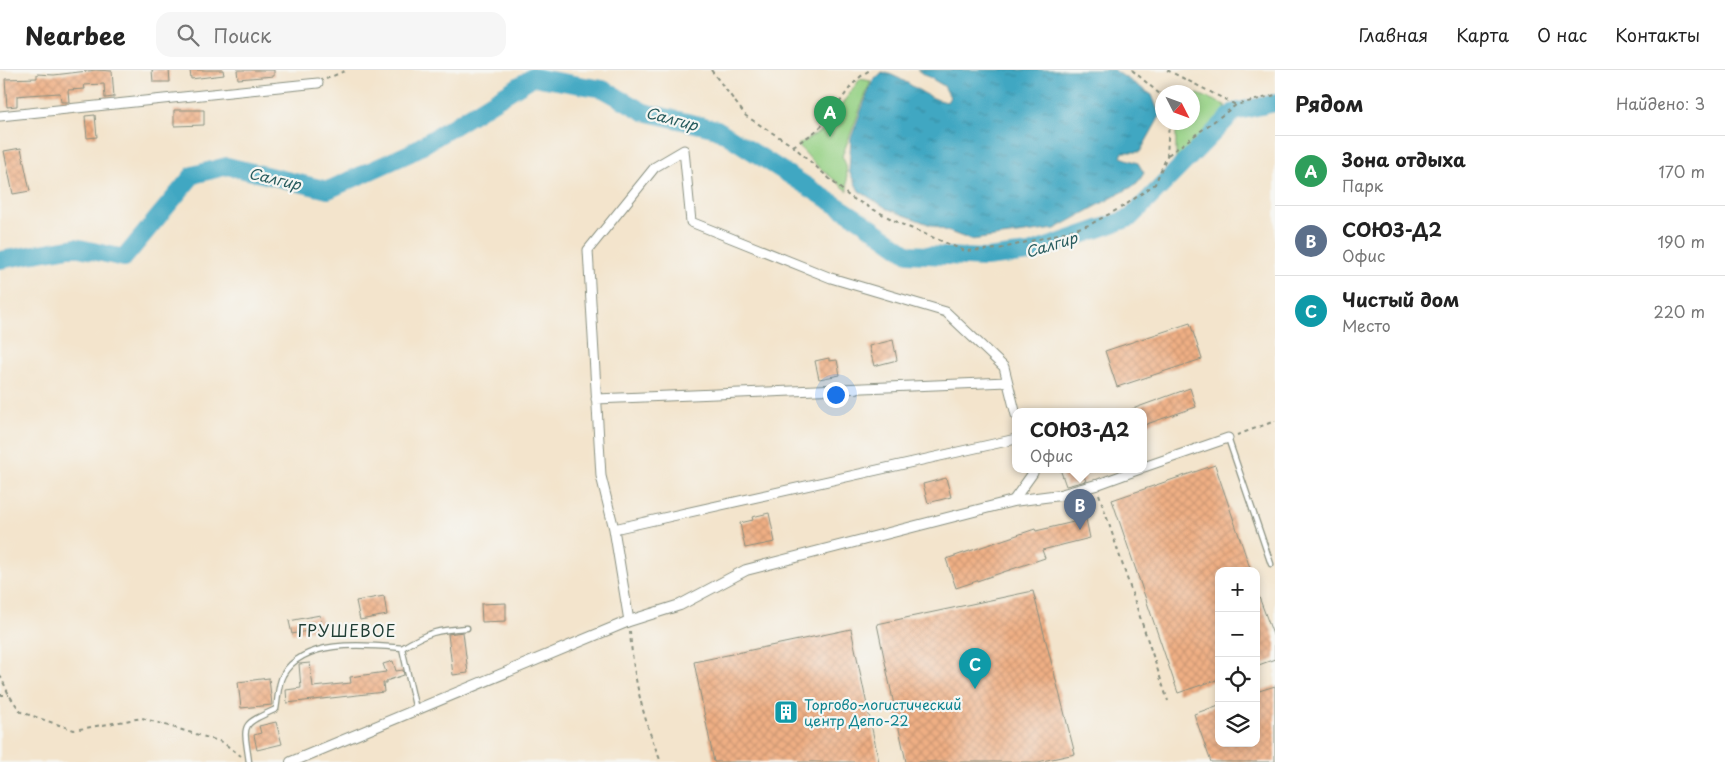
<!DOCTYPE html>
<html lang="ru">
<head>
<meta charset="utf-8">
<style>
	body { margin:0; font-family:"Playpen Sans",sans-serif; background:#f6f6f6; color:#222 }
	.controls { position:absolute; right:15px; bottom:15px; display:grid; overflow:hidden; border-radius:10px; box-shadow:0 2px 8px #0003 }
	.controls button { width:45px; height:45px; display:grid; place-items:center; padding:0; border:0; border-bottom:1px solid #e0e0e0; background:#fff; color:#222; font:25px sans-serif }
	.compass { position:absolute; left:1155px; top:15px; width:45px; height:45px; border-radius:50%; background:#fff; box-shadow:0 2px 8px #0003; rotate:132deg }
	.you { position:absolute; left:835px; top:324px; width:18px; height:18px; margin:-12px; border:4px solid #fff; border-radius:50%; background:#1a73e8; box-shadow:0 0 0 8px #1a73e833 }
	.badge { display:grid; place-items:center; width:32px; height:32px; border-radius:50%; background:#7c3aed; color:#fff; font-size:16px; font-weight:700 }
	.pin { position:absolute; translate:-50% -41px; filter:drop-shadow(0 1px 2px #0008) }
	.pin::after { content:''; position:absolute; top:26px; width:18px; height:15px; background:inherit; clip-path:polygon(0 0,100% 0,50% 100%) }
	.popup { position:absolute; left:1012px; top:338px; width:135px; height:65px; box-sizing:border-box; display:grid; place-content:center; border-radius:10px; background:#fff; filter:drop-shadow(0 1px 4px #0005); font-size:16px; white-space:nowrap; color:#767676 }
	.popup b { font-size:19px; color:#222 }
	.popup::after { content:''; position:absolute; left:50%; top:100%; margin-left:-10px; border:10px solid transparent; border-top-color:#fff }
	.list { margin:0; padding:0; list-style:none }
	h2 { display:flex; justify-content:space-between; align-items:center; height:65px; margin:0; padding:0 20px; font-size:21px }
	h2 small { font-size:16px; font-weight:400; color:#767676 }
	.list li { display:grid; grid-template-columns:32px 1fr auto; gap:15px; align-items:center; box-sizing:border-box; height:70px; padding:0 20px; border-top:1px solid #e0e0e0 }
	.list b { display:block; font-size:19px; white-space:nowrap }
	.list p { margin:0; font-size:16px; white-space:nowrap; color:#767676 }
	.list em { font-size:16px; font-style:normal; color:#767676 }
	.icon { flex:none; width:28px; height:28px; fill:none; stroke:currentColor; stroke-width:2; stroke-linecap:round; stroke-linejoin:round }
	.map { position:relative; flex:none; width:1275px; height:692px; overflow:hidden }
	header { display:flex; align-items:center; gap:30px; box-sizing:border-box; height:70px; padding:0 25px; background:#fff; border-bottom:1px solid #e0e0e0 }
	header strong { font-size:24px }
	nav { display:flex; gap:28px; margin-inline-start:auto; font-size:18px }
	.search { width:350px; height:45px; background:#f6f6f6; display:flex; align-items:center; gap:12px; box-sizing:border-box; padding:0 18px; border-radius:15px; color:#767676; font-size:19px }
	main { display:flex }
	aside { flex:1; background:#fff }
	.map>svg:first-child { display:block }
	.green { fill:#96d185; stroke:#5a875c }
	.water { fill:url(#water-ripples); stroke:#30727b }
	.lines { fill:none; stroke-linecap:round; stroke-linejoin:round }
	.river { stroke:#41a7c2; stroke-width:18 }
	.building { fill:url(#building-cross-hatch) }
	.service-casing { stroke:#899080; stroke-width:7 }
	.minor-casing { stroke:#899080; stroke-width:11 }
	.tertiary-casing { stroke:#899080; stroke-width:12 }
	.path { stroke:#899080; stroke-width:2; stroke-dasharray:4 4; stroke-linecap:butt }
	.service { stroke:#fff; stroke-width:4.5 }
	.minor { stroke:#fff; stroke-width:9 }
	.tertiary { stroke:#fff; stroke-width:10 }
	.labels { text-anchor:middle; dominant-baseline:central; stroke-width:4.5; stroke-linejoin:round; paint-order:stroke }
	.culture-label { font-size:14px; fill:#0d838f; stroke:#f6f6f2; text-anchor:start }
	.water-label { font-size:15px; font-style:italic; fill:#295d5f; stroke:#f6f6f2 }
	.quarter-label { font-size:16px; letter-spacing:1px; fill:#1f3d34; stroke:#f6f6f2 }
</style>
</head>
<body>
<header>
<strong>Nearbee</strong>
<div class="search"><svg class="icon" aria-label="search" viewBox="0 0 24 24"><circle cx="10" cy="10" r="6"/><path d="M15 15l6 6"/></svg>Поиск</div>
<nav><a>Главная</a><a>Карта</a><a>О нас</a><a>Контакты</a></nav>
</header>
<main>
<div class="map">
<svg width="1275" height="692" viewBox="0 0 1275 692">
	<defs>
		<pattern id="water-ripples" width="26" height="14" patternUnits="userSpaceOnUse" patternTransform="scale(1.25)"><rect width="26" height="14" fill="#41a7c2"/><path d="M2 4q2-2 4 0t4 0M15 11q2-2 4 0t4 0" fill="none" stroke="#36899e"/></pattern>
		<pattern id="building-cross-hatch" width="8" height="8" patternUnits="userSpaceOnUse" patternTransform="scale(1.25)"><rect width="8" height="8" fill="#efaf84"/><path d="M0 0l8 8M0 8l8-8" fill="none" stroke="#cc9773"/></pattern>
	</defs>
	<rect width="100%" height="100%" fill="#f6f6f2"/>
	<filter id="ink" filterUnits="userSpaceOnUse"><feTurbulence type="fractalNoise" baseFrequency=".02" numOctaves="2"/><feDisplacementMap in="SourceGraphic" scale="10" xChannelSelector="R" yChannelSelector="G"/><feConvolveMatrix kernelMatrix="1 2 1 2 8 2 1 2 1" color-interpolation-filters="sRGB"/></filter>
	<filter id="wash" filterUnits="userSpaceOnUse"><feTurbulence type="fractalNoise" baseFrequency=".0096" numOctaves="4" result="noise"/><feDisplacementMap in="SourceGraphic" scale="20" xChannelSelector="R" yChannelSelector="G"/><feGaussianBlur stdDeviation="1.12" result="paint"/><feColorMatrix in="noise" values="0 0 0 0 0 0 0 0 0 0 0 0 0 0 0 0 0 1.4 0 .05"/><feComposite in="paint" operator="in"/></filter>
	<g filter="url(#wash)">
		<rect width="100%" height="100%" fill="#f3e4cc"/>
		<path class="green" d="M860 9 871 11 842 86 846 95 848 121 815 94 798 75 824 59Z
			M1198 24 1225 35 1227 48 1176 93V53L1192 52 1193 26Z"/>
		<path class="water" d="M917 0H1114L1152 25 1160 46 1140 82H1123L1121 87 1138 93 1144 103 1137 114 1055 159 971 170 888 139 859 121 849 101 851 68 872 12 882 2C906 7 924 29 947 32L950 27 944 16Z"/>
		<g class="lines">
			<path class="river" d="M0 190 75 177 124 188 193 105 227 96 328 120 410 83 533 7 603 19 644 42 717 59 863 152 908 184 985 188 1029 183 1130 148 1234 42 1275 33"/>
		</g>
		<g id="blocks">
			<path class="building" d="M96 0 112 1 114 27 105 28 104 14 84 15 85 19 68 20 69 32H61L60 23 27 25 17 26V36L7 37 5 9 37 8V4L54 5Z
				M152 0H169L170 12H153Z
				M190 0H223L224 5 191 9Z
				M237 0H274V6L238 9Z
				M174 40H204V55L174 56Z
				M95 45 97 67 87 68 85 46Z
				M21 78 30 121 13 124 4 81Z
				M1190 253 1202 289 1117 317 1105 281Z
				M893 270 897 290 874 296 869 276Z
				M829 288V291L837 290 840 305 819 309 815 291Z
				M1190 318 1196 337 1144 355V341H1127Z
				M1215 395 1251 501H1219V609L1178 623 1112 430Z
				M1060 399H1081L1086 411 1066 416Z
				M946 408 951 427 928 433 923 414Z
				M769 443 775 472 745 478 740 453 753 450 752 447Z
				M1086 449 1090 468 1042 480 1045 488 956 518 946 489 1035 459 1036 461Z
				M1256 519 1275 570V589L1256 596Z
				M1033 521 1075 684 1038 692H906L877 554Z
				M384 526 387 545 360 550 356 531Z
				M506 533V551L482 552 481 534Z
				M320 545 322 558 292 564 289 551Z
				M851 559 879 692H714L694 592Z
				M463 562 468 603 453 605 448 564Z
				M393 591 396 601 403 600 404 605 386 611V613H383L384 622 287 633 286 620 301 618 299 594 310 593 313 617 351 613 350 607 386 602 383 594Z
				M269 608 272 635 241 638 238 612Z
				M1275 616V692H1211L1194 644 1219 635V673H1256V622Z
				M276 652 282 674 257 680 254 665 261 663 259 656Z"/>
		</g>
	</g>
	<g filter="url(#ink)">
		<use href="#blocks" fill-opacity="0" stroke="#899080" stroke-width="1"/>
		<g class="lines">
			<g class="service-casing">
				<path id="service" d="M1228 368 1271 494
					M402 578C428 562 437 560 467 558
					M249 692C244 653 239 656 276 639 278 629 278 613 283 605 304 568 366 575 402 578L416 640"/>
			</g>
			<g class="minor-casing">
				<path id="minor" d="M0 46 318 13
					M596 329 1007 312
					M1144 397 1228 368
					M1096 415 1140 399
					M1013 431 1033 403 1031 399
					M614 459 1016 369
					M629 551 614 459 601 406 588 180 655 97 684 80 691 152 831 208 946 242 1004 297 1016 345"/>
			</g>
			<g class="tertiary-casing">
				<path id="tertiary" d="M291 692 629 551 680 535 746 500 1013 431 1060 425 1096 415"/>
			</g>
			<path class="path" d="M711 0 746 46 793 76 850 127 901 154 965 181 999 179 1047 167 1089 155 1124 136 1155 114 1167 86 1169 52
				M1132 0 1162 26
				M1167 0 1236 35
				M326 9 347 0
				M793 76C805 69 818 61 827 50 842 32 849 12 870 0
				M1168 85 1236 35 1275 25
				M1237 365 1275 351
				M1099 424 1168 631
				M630 561C633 607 643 649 661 692
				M0 605 9 625 21 642 74 660 142 648 222 672 241 686
				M0 625H9"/>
			<use href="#service" class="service"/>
			<use href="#minor" class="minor"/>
			<use href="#tertiary" class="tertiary"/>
		</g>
	</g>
	<defs>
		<g id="building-square" transform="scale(1.25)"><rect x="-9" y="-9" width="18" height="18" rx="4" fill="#0f9aa8" stroke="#f6f6f2"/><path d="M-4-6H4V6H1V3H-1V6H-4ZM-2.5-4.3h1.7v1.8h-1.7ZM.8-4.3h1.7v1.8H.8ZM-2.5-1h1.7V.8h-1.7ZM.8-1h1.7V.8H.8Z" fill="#fff"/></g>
	</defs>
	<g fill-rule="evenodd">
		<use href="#building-square" x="786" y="642"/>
	</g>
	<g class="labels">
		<g class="culture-label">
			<text x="804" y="634">Торгово-логистический<tspan x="804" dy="16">центр Депо-22</tspan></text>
		</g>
		<g class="water-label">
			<text transform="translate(672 48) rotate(15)">Салгир</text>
			<text transform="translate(275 108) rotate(13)">Салгир</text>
			<text transform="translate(1051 174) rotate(-17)">Салгир</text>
		</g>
		<g class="quarter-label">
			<text x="347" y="560">ГРУШЕВОЕ</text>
		</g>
	</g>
</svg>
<div class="controls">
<button>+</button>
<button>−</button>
<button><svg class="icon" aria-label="locate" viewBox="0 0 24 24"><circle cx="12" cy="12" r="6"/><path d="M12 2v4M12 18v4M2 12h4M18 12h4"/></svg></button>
<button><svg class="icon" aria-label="layers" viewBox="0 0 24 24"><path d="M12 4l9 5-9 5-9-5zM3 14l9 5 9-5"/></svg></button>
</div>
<svg class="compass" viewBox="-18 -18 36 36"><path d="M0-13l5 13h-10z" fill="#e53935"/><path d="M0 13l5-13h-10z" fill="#767676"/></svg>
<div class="you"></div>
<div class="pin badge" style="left:830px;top:67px;background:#2e9e5b">A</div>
<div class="pin badge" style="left:1080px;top:460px;background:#5c6f8a">B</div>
<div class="popup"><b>СОЮЗ-Д2</b>Офис</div>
<div class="pin badge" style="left:975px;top:619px;background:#0f9aa8">C</div>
</div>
<aside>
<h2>Рядом<small>Найдено: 3</small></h2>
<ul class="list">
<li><span class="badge" style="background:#2e9e5b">A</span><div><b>Зона отдыха</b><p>Парк</p></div><em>170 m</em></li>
<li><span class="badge" style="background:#5c6f8a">B</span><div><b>СОЮЗ-Д2</b><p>Офис</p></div><em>190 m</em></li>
<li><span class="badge" style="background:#0f9aa8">C</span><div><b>Чистый дом</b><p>Место</p></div><em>220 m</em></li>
</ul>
</aside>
</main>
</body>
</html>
